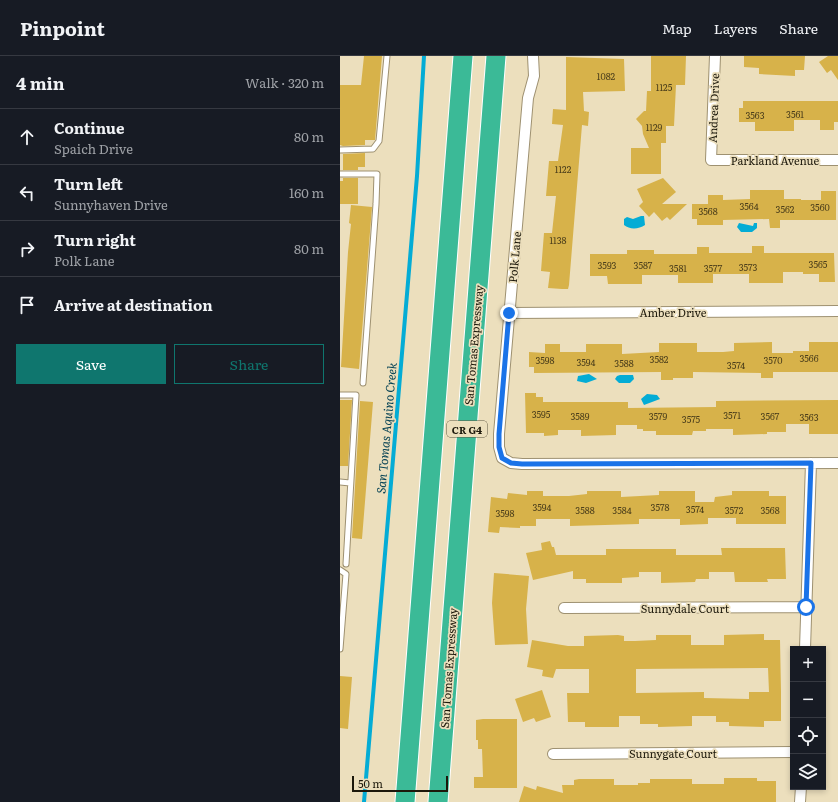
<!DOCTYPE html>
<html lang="en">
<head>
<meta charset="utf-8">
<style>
	body { margin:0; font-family:Literata,serif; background:#242831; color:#f1f3f6 }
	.controls { position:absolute; right:12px; bottom:12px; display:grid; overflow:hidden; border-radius:0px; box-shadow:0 2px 6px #0003 }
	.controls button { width:36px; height:36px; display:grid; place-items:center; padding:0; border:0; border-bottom:1px solid #363941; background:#171b24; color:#f1f3f6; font:20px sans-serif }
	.scale { position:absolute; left:12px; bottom:10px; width:96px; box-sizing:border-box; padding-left:4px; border:2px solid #1c180b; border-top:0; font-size:11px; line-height:14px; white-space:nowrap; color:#1c180b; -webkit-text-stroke:3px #ecdfbd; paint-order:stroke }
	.stop { position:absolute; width:12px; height:12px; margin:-9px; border:3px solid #1a73e8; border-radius:50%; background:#fff }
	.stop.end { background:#1a73e8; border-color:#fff; box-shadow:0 1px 4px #0008 }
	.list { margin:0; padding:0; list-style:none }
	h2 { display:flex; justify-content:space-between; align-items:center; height:52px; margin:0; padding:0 16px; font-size:17px }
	h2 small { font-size:13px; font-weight:400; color:#9ea1a6 }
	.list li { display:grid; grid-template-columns:26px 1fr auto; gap:12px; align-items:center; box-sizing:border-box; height:56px; padding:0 16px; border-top:1px solid #363941 }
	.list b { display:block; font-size:15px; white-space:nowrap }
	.list p { margin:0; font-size:13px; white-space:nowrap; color:#9ea1a6 }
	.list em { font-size:13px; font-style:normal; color:#9ea1a6 }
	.actions { display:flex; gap:8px; padding:12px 16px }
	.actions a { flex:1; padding:9px 0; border:1px solid #0f766e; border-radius:0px; text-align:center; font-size:14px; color:#0f766e }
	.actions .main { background:#0f766e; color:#fff }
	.icon { flex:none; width:22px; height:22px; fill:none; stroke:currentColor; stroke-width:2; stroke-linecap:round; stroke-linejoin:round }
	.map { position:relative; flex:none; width:498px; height:746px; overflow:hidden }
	header { display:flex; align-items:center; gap:24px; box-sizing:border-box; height:56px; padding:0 20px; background:#171b24; border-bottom:1px solid #363941 }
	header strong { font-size:19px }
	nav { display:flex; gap:22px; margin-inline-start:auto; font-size:14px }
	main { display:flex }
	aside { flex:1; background:#171b24 }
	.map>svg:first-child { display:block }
	.water { fill:#04acd5 }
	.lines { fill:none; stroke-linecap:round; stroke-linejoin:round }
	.stream { stroke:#04acd5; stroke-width:4 }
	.building { fill:#d7b24a; fill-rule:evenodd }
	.lane-casing { stroke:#9e9171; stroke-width:7 }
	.street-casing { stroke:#9e9171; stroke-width:12 }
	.highway-casing { stroke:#fff; stroke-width:21 }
	.lane { stroke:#fff; stroke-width:5 }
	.street { stroke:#fff; stroke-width:10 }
	.highway { stroke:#3bba97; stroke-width:19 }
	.route { stroke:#1a73e8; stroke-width:5 }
	.labels { text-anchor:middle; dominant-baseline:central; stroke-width:3.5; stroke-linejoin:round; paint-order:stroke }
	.number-label { font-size:9px; fill:#4b3e1b }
	.shield { fill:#ecdfbd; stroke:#5a5440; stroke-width:1 }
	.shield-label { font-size:10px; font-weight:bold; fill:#1c180b }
	.street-label { font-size:11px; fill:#1c180b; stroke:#ecdfbd }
	.water-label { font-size:12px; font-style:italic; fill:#084455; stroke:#ecdfbd }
</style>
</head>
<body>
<header>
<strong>Pinpoint</strong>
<nav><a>Map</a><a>Layers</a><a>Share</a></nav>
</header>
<main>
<aside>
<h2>4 min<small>Walk · 320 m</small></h2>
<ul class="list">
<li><svg class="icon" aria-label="ahead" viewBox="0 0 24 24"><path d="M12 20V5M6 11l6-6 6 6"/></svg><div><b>Continue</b><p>Spaich Drive</p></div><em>80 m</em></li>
<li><svg class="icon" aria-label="left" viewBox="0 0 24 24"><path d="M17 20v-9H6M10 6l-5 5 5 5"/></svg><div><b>Turn left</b><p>Sunnyhaven Drive</p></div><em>160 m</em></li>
<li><svg class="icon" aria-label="right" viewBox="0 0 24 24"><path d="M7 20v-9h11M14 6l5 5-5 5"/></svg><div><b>Turn right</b><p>Polk Lane</p></div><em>80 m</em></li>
<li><svg class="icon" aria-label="arrive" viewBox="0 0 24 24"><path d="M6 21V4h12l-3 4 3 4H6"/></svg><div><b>Arrive at destination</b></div></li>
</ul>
<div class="actions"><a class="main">Save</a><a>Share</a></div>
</aside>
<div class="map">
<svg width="498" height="746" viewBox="0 0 498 746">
	<rect width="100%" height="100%" fill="#ecdfbd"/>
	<path class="water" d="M301 160H304L305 169C299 173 290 174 284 169V163L287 161 293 163Z
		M399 167 413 170 414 167H417V172L412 176H401L397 171Z
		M249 318 257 323 246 327 237 325 238 320Z
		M280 319H293L294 323 290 327H279L275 323 277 320Z
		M307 338 317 339 320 343 304 349 301 343Z"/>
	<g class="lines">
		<path class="stream" d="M24 746 77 120 84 0"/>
	</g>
	<path class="building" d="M24 0H42L35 84H25V89L3 90 0 89V29H21Z
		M311 0H346L345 29H336L334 70H326V87H321V118H291V92H309L303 78 302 70 296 63 304 55H306L307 35H311Z
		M404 0H465L464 14H455V20L419 18V12L404 11Z
		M488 0H498V24L491 14 487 17 479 6Z
		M226 1 284 3 285 35 243 36 244 55 249 56 248 70 242 69 229 229 228 233H222L208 232 210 216 201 215 204 177H212L216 140H206L209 105H218L223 69 212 68 213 53 226 54Z
		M403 45H498V66H494V74H480V64H454V75H415V66H399V52H403Z
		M25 97V111H18V114H3V98Z
		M3 122H18V148H0V125H3Z
		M323 122 336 136 322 148H347L330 164 327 161 322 165 314 156 309 161 299 150 303 146 297 133Z
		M410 134H444V143H461V144H481V135H496V164H440V172H430L429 163 383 164V169H357V163H352V148H368V139H383V144L410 143Z
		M11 149 32 151 19 313 1 311 8 196 11 168 9 167Z
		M412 190H424V197H494L495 226H479V218H463V216H443V227H409V218H373V227H338V219H302V228H268L267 220H250V198H287V194H314V198H357V191H369V197H412Z
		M432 286V297H453V295H469V286H498V316H433V322H421V317L353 316V322H333V324H321V316L194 317V311H189V296L205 297V288H220V296H246V288H282V298L319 296V287H357V296H383L394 295V287Z
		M185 337H196V341H203V346H288V352L376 351V345L498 344V378H469V368H446V376H427V378L393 379V373H366V375H353L352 379H316V375H303V373H297V369H276V379L241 380V374H218V379L204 380V377H186Z
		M0 344H12L8 410H0Z
		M20 345 33 346 22 483 12 482Z
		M187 435H203V440H229L247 438V435H281V441L319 439V435H355V446H374L375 441 392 439V435H429V440H446V468H396V462H368V468L340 469V463H299V468L230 470V463H196V470H180V472L160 471 159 477 148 476 151 441 167 443 168 437 187 439Z
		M210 485 212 491H214L216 499H266V493H336V499H382L381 492H445L446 523H427L428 526H395L394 516H369V523H356L355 526 321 527V516H299V521L282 522V527H246V523H233V515L193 524 186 497 202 494 201 487Z
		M154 517 189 520 186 553 188 588 155 589 152 547Z
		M424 578V584H440L441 636V665H424V671L389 670V666H376V660H352V670L318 671V668H300V660H279V671H245V666H228L227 637H249V613H216L213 622 202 620 203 614 187 611 192 584 228 590H244V580L278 579 284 580V585H295L316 584V579H351V589H384V579ZM428 612 429 636H409V643L364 642V636L296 637V613Z
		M0 620 12 621 8 673 0 672Z
		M202 634 211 661 196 666 194 662 183 666 175 643Z
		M143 663H177V732H134V721H143L142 693H138V684H136V664Z
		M384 722H417V725H436V746H179L184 730 196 734 197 730 223 737 222 729H234V724L239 723H274V729H298V727H310V723H352V728H384Z"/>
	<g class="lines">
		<g class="lane-casing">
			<path id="lane" d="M0 94 33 93 39 85 47 0
				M0 118H37L36 148 23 327
				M0 339H16L6 508
				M0 426 10 427
				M0 514 6 518 0 593"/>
		</g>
		<g class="street-casing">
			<path id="street" d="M193 0 194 20 188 42 159 378V391L162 402 171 407 182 408 498 407
				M375 0 371 104H498
				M169 257 498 255
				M224 552 466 551
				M465 593 471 407
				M213 698 453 696
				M460 746 461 731"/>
		</g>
		<g class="highway-casing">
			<path id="highway" d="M65 746 123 0
				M98 746 156 0"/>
		</g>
		<use href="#lane" class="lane"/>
		<use href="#street" class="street"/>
		<use href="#highway" class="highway"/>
	</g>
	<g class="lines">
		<path class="route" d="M169 257 159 378V391L162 402 171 407 182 408 471 407 466 551"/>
	</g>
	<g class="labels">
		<g class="number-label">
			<text x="266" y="20">1082</text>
			<text x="324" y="31">1125</text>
			<text x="455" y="58">3561</text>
			<text x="415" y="59">3563</text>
			<text x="314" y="71">1129</text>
			<text x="223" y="113">1122</text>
			<text x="409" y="150">3564</text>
			<text x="480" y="151">3560</text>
			<text x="445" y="153">3562</text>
			<text x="368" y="155">3568</text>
			<text x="218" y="184">1138</text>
			<text x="478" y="208">3565</text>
			<text x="267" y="209">3593</text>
			<text x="303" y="209">3587</text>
			<text x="408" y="211">3573</text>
			<text x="338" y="212">3581</text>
			<text x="373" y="212">3577</text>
			<text x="469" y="302">3566</text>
			<text x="319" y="303">3582</text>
			<text x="205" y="304">3598</text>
			<text x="433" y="304">3570</text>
			<text x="246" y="306">3594</text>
			<text x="284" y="307">3588</text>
			<text x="396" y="309">3574</text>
			<text x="201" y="358">3595</text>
			<text x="392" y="359">3571</text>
			<text x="240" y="360">3589</text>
			<text x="318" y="360">3579</text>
			<text x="430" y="360">3567</text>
			<text x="469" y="361">3563</text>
			<text x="351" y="363">3575</text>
			<text x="202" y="451">3594</text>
			<text x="320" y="451">3578</text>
			<text x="355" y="453">3574</text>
			<text x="245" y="454">3588</text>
			<text x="282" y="454">3584</text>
			<text x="394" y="454">3572</text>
			<text x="430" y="454">3568</text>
			<text x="165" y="457">3598</text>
		</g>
		<rect class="shield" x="107" y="365" width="40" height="16" rx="3"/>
		<g class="shield-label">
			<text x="127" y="373">CR G4</text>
		</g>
		<g class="street-label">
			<text transform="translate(373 52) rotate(-88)">Andrea Drive</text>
			<text x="435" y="104">Parkland Avenue</text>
			<text transform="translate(174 201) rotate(-85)">Polk Lane</text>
			<text x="333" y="256">Amber Drive</text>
			<text transform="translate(133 289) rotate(-85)">San Tomas Expressway</text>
			<text x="345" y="552">Sunnydale Court</text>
			<text transform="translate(108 612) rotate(-86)">San Tomas Expressway</text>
			<text x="333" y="697">Sunnygate Court</text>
		</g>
		<g class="water-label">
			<text transform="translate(46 372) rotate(-85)">San Tomas Aquino Creek</text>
		</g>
	</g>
</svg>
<div class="controls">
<button>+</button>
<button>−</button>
<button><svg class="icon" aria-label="locate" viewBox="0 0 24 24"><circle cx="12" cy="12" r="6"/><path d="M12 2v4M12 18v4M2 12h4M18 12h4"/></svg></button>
<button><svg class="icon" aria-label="layers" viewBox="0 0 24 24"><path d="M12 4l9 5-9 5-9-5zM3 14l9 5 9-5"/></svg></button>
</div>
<div class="scale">50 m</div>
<div class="stop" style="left:466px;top:551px"></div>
<div class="stop end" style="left:169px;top:257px"></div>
</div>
</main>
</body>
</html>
